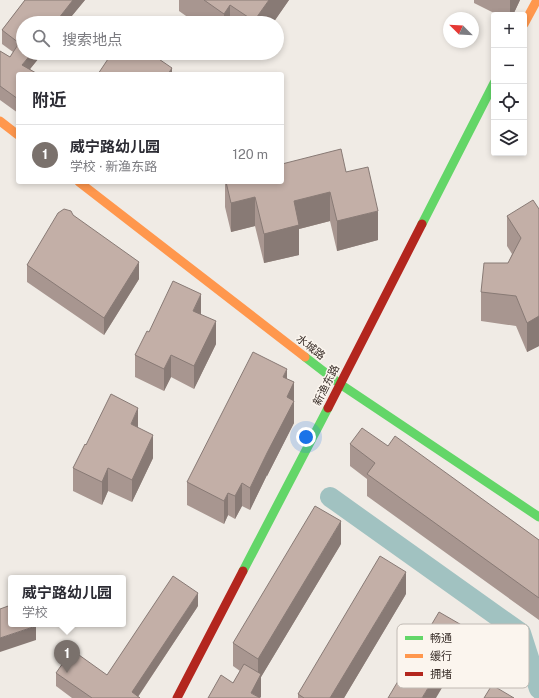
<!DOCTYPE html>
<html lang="zh">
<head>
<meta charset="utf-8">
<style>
	body { margin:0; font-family:"Public Sans","Noto Sans SC",sans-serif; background:#f7f7f7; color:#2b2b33 }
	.controls { position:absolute; right:12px; top:12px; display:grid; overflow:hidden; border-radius:4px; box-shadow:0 2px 6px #0003 }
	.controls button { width:36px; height:36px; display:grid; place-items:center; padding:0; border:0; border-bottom:1px solid #e1e1e2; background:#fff; color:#2b2b33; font:20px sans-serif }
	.compass { position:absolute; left:443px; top:12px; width:36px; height:36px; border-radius:50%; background:#fff; box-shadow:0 2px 6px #0003; rotate:294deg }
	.you { position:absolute; left:306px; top:437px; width:14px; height:14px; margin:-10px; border:3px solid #fff; border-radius:50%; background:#1a73e8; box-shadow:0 0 0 6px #1a73e833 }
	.badge { display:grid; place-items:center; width:26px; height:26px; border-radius:50%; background:#7a716c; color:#fff; font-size:13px; font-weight:700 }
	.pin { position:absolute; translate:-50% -33px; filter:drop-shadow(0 1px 2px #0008) }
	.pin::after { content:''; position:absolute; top:21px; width:14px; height:12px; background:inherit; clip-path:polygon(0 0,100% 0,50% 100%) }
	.popup { position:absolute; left:8px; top:575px; width:118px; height:52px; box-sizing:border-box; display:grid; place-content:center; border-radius:4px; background:#fff; filter:drop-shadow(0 1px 3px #0005); font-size:13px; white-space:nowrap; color:#7c7c81 }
	.popup b { font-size:15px; color:#2b2b33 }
	.popup::after { content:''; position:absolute; left:50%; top:100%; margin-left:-8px; border:8px solid transparent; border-top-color:#fff }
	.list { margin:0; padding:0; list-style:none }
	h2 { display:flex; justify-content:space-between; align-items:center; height:52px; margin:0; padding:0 16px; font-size:17px }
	h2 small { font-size:13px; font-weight:400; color:#7c7c81 }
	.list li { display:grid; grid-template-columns:26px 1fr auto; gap:12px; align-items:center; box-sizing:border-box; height:60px; padding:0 16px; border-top:1px solid #e1e1e2 }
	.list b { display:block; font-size:15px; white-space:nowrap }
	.list p { margin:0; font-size:13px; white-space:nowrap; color:#7c7c81 }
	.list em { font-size:13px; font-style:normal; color:#7c7c81 }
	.icon { flex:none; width:22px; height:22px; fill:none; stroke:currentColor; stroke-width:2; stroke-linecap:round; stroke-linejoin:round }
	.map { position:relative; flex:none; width:539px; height:698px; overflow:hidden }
	.search { position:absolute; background:#fff; box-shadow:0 2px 6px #0003; left:16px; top:16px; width:268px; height:44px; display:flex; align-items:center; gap:10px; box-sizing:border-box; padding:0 14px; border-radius:22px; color:#7c7c81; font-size:15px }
	.panel { position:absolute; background:#fff; box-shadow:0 2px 6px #0003; left:16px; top:72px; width:268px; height:112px; border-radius:4px }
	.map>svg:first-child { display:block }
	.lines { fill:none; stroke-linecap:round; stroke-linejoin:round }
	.canal { stroke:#a1c2c1; stroke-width:20 }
	.fast { stroke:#63d668; stroke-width:9 }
	.slow { stroke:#ff974d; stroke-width:9 }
	.jam { stroke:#b3261e; stroke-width:9 }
	.wall { fill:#a89690 }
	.shaded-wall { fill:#887a75 }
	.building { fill:#c3afa7; stroke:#887a75 }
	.labels { text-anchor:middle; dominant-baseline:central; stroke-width:3; stroke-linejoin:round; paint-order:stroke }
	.street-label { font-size:11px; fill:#3b302b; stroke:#fbf5ee }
	.key { fill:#fbf5ee; stroke:#c1bab4; stroke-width:1 }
	.key-label { font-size:11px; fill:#3b302b }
</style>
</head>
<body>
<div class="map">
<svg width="539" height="698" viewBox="0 0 539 698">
	<rect width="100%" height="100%" fill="#f0ebe5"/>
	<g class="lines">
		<path class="canal" d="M330 497 521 633 539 689"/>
		<path class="fast" d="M422 224 494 83
			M305 357 340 384 539 517
			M243 571 328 408"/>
		<path class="slow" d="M524 24 537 0
			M0 121 18 135
			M79 182 305 357"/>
		<path class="jam" d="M328 408 422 224
			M177 698 243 571"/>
	</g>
	<path class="wall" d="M25 0H85L66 23H23V53H43L30 69 36 74 18 113 0 100V51L10 57 13 52 2 44V30Z
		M179 0H289L273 23H196L179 11Z
		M474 0H520L513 15H498L474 3Z
		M346 172 378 240 337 251 330 221 299 229V255L264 263 255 226 231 232 225 207V182H282Z
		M539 209V346L527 352 516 326 481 321V292L508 263 512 254 507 246V216Z
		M73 215 139 279 104 335 27 282V265Z
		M201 314 216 344 194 389 171 377 164 391 135 377V355L149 332Z
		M287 379 294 382V423L267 476V475L250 510 242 506 235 519 228 515 224 524 187 505V482Z
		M138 428 153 458 132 502 108 491 102 505 73 491V468L86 445Z
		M350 444 388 446 539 540V620L367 496V479L350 466Z
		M341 544 261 677V697L233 683 240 671 233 666V643Z
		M406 594 344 698H298V694Z
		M198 606 138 697 140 698H72L56 686V673L107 675Z"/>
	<path class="shaded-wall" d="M73 0H85L66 23H55Z
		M269 0H289L273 23H254V21Z
		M510 0H520L513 15H510Z
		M230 5V23H224V14Z
		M32 53H43L26 74 22 65Z
		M172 68V74H168Z
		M330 192V221L299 229V255L264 263V234L294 201Z
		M255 197V226L231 232V203Z
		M378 211V240L337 251V221Z
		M139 262V279L104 335V318Z
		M201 294V317L193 311Z
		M539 316V346L527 352V323Z
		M216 321V344L194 389V366Z
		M171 355V377L164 391V369Z
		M287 369V392L283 377Z
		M294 382V423L267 476V453L287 397Z
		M138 408V430L131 424Z
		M153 435V458L132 502V480Z
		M267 453V475L250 510V488Z
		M108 468V491L102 505V482Z
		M242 483V506L235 519V496Z
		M228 493V515L224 524V501Z
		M341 521V544L261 677V697L260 698 251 693 258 679V659Z
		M406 572V594L344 698H330Z
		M198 593V606L137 698 132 692Z
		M36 626V640L0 652V638Z
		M465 627V649L436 698H422Z"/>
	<path class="building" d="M25 0H73L55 23H23V53H32L22 65 36 73 35 74H18V99L0 86V51L10 57 19 43 2 30Z
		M204 0H269L254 21 230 5 224 14Z
		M112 53H150L172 68 168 74H98Z
		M341 149 346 172 368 167 378 211 337 221 330 192 294 201 299 225 264 234 255 197 231 203 226 182H282V164Z
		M533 200 539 209V316L527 323 516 296 481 292 484 263H508L521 238 507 216Z
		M64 209 71 211 73 215 139 262 104 318 27 265 58 213Z
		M173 281 201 294 193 311 216 321 194 366 171 355 164 369 135 355 147 331 149 332Z
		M253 352 287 369 283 377 294 382 287 397 294 401 267 453 250 488 242 483 235 496 228 493 224 501 187 482Z
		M111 394 138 408 131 424 153 435 132 480 108 468 102 482 73 468 85 444 86 445Z
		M362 428 388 446 395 436 539 540V598L367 474 375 463 350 444Z
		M315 506 341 521 258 659 233 643Z
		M380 556 406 572 330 698H304L298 694Z
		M173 576 198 593 132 692 140 698H92L56 673 72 650 107 675Z
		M11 605V624H36V626L0 638V609Z
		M439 612 465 627 422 698H388Z
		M244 664 261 674 251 693 260 698H208L221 675 233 683Z
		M492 685 514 698H484Z"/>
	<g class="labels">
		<g class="street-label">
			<text transform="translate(311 347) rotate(38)">水城路</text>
			<text transform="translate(326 385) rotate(-63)">新渔东路</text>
		</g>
	</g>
	<rect x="397" y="624" width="132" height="64" rx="6" class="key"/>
	<rect x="405" y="636" width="18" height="4" fill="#63d668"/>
	<rect x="405" y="654" width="18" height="4" fill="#ff974d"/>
	<rect x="405" y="672" width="18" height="4" fill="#b3261e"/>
	<g class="key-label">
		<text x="430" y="642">畅通</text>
		<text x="430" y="660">缓行</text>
		<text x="430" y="678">拥堵</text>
	</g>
</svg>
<div class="controls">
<button>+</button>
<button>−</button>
<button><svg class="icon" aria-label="locate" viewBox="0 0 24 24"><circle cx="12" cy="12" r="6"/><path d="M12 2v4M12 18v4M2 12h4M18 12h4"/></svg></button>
<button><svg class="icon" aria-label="layers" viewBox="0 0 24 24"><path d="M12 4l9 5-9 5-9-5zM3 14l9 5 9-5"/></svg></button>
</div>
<svg class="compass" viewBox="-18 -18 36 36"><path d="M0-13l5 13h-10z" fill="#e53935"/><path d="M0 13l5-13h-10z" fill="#7c7c81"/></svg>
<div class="you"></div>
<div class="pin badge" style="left:67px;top:673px">1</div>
<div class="popup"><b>威宁路幼儿园</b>学校</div>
<div class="search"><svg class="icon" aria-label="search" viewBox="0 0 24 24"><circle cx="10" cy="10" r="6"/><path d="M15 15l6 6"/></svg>搜索地点</div>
<section class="panel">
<h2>附近<small></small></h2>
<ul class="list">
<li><span class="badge">1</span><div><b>威宁路幼儿园</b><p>学校 · 新渔东路</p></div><em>120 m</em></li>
</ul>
</section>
</div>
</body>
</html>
